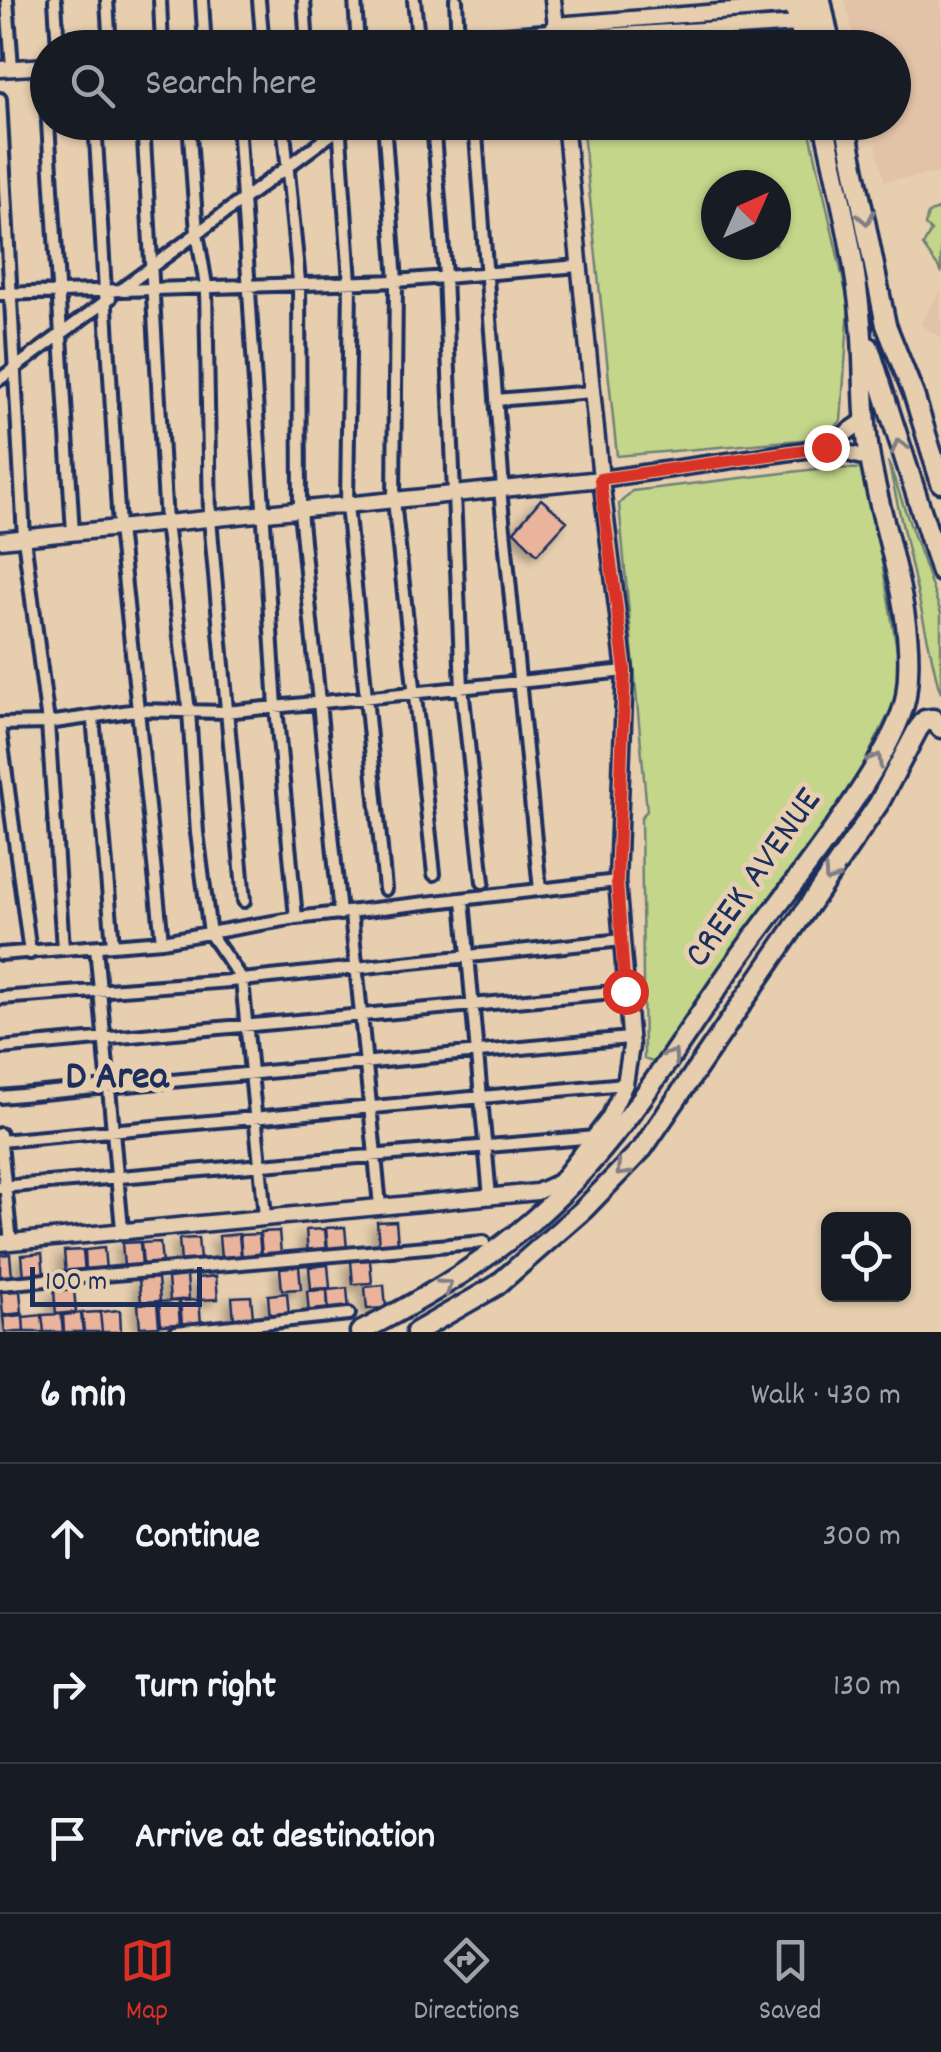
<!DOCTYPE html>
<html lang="en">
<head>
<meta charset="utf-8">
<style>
	body { margin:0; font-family:Dekko,sans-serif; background:#242831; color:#f1f3f6 }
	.controls { position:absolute; right:30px; bottom:30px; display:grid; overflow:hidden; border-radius:15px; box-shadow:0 2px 8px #0004 }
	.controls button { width:90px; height:90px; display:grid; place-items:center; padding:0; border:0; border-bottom:2px solid #363941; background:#171b24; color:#f1f3f6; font:50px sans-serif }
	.compass { position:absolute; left:701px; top:170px; width:90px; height:90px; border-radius:50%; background:#171b24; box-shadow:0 2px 8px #0004; rotate:45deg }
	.scale { position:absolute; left:30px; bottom:25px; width:172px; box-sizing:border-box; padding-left:10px; border:5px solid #1b2f5e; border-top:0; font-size:28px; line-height:35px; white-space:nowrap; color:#1b2f5e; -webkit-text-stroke:8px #e6ceae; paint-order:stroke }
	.stop { position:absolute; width:30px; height:30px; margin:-22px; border:8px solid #d93025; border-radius:50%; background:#fff }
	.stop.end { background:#d93025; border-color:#fff; box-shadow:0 2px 10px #0008 }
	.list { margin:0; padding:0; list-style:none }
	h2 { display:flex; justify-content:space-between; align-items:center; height:130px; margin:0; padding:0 40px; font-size:42px }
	h2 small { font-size:32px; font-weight:400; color:#9ea1a6 }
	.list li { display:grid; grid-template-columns:65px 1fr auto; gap:30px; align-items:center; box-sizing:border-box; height:150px; padding:0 40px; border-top:2px solid #363941 }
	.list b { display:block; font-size:38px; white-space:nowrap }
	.list em { font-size:32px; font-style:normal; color:#9ea1a6 }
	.icon { flex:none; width:55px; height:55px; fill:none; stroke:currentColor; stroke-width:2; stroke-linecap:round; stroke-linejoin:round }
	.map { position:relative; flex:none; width:941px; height:1332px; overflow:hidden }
	.search { position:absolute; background:#171b24; box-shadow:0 2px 8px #0004; left:30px; right:30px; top:30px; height:110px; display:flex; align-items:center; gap:25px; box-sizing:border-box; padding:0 35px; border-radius:55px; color:#9ea1a6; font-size:38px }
	.sheet { height:580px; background:#171b24 }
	nav { display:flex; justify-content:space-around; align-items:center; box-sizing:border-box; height:140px; border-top:2px solid #363941; background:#171b24; font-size:28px; color:#9ea1a6 }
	nav a { display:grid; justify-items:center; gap:5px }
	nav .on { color:#d93025 }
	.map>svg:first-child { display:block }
	.built { fill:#e3c3a8 }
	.green { fill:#c3d68a; stroke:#6f8274; stroke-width:2.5; fill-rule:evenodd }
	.building { fill:#e9b39c; stroke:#1b2f5e; stroke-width:2.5; filter:url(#shadow) }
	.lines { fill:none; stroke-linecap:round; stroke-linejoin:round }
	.minor-casing { stroke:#1b2f5e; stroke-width:18 }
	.tertiary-casing { stroke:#1b2f5e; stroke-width:21 }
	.primary-casing { stroke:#1b2f5e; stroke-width:25 }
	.minor { stroke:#e6ceae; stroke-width:10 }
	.tertiary { stroke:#e6ceae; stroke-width:14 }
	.primary { stroke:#e6ceae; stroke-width:18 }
	.oneway { stroke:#807e86 }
	.route { stroke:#d93025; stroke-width:12 }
	.labels { text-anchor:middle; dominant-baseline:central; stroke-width:10; stroke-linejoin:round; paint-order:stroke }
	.street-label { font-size:38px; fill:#1b2f5e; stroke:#e6ceae }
	.neighbourhood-label { font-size:40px; font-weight:bold; fill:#1b2f5e; stroke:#e6ceae }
</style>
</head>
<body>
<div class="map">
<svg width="941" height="1332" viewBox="0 0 941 1332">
	<defs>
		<filter id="shadow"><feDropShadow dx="-5.5" dy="5.5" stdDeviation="5" flood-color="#0004"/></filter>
	</defs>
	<rect width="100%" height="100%" fill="#e6ceae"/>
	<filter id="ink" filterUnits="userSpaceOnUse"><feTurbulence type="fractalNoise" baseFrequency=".01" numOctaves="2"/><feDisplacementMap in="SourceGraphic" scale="20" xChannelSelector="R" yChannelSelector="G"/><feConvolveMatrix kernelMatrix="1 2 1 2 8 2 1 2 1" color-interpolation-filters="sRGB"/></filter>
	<g filter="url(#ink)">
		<path class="built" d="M845 0H941V173L884 181 872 123 894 122V48L856 47Z
			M941 289V338L920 325Z"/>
		<path class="green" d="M780 36 785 47H697L734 46 735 41Z
			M582 123H808L849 306 841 421 823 438 617 456ZM776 185V245H716V185Z
			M937 209 941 214V271L923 246 931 231 925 225 928 214Z
			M888 461 941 613V693L938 685Z
			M825 468 866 469 899 661 895 701 859 774 658 1064 644 1059 641 817 647 811 619 504 632 491Z"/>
		<path class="building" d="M541 499 567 521 537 554 514 531Z
			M396 1221 398 1244 379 1245 377 1222Z
			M345 1227 347 1249 328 1251 326 1228Z
			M325 1229 327 1252 308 1253 306 1230Z
			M279 1231 281 1254 262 1255 260 1232Z
			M239 1234 241 1257 221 1258 219 1236Z
			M259 1234 261 1257 242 1258 240 1235Z
			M198 1238 200 1260 181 1262 179 1239Z
			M141 1242 143 1265 124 1266 122 1243Z
			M160 1242 162 1264 142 1266 140 1243Z
			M104 1248 106 1271 86 1272 85 1250Z
			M83 1250 85 1273 66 1274 64 1251Z
			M42 1253 44 1276 24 1277 22 1255Z
			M10 1254 12 1277 0 1278V1255Z
			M370 1260 372 1283 353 1284 351 1261Z
			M328 1265 330 1288 311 1289 309 1267Z
			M299 1266 301 1289 282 1290 280 1268Z
			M187 1276 189 1299 170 1301 168 1278Z
			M216 1276 218 1299 198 1300 197 1278Z
			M158 1278 160 1301 141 1302 139 1279Z
			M384 1285 386 1308 367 1309 365 1287Z
			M347 1288 349 1311 329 1313 327 1290Z
			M74 1289 76 1312 56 1314 54 1291Z
			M327 1290 328 1312 309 1314 307 1291Z
			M20 1291 22 1313 3 1315 1 1292Z
			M287 1293 289 1316 270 1318 268 1295Z
			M251 1296 253 1318 234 1320 232 1297Z
			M199 1300 201 1323 182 1324 180 1301Z
			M178 1301 180 1324 161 1325 159 1302Z
			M157 1303 159 1326 140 1327 138 1304Z
			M120 1310 121 1332H102L100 1312Z
			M100 1312 102 1332H83L81 1313Z
			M82 1313 84 1332H64L63 1315Z
			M61 1314 63 1332H44L42 1315Z
			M23 1315 24 1332H5L3 1317Z
			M42 1315 44 1332H24L23 1317Z"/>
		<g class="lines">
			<g class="minor-casing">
				<path id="minor" d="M7 0 12 68
					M55 0 58 48
					M107 0 110 48
					M160 0 162 48
					M202 0 205 48
					M259 0 263 48
					M304 0 307 48
					M355 0 358 46
					M414 0 419 47
					M449 48 458 40 456 0
					M44 66 48 118
					M0 99 24 538 48 723 63 949
					M48 122 73 533
					M95 122 119 528 162 941
					M143 122 166 523 189 711 197 833 210 934 242 980 265 1216
					M189 122 197 233 206 285 210 519 244 901
					M238 122 276 707 296 918
					M283 122 299 281 300 511 340 914
					M339 122 350 282 347 505 385 889
					M384 122 396 281 394 500 434 874
					M433 122 445 276 462 688 483 882
					M475 122 503 489
					M123 288 348 122
					M0 294 396 281 579 266
					M0 379 110 298
					M496 400 592 392
					M500 489 540 890
					M93 717 113 945
					M0 724 48 723 137 710 226 712 625 671
					M0 730 30 953
					M463 900 490 1197
					M351 914 380 1206
					M96 947 122 1229
					M0 954 162 941 296 918 617 881
					M0 998 242 980 622 940
					M0 1048 625 991
					M0 1097 629 1038
					M0 1134 11 1243
					M0 1141 625 1084
					M0 1187 596 1137
					M0 1284 484 1242
					M176 1332 349 1314"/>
			</g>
			<g class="tertiary-casing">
				<path id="tertiary" d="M553 0 557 34
					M550 32 557 39 799 24
					M333 48 550 32 556 25 794 6
					M0 69 48 66
					M826 447 865 420
					M0 540 601 479 826 447 870 459
					M0 1243 537 1192 559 1182 609 1118 625 1084 631 1046 617 881 625 671 601 479 565 122"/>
			</g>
			<g class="primary-casing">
				<path id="primary" d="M793 0 805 48
					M807 0 819 48
					M821 0 831 48
					M845 122 886 325 914 395 941 483
					M869 347 941 572
					M360 1332C426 1298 487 1262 542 1212 624 1139 677 1044 740 956 781 898 895 761 906 696 918 617 883 535 870 458 862 413 865 368 861 323 855 255 838 189 824 122
					M416 1332 496 1286 583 1210 643 1148 879 803 918 729 925 720 933 719 941 728"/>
			</g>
			<use href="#minor" class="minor"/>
			<use href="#tertiary" class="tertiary"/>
			<use href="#primary" class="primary"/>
		</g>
		<defs><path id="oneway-chevron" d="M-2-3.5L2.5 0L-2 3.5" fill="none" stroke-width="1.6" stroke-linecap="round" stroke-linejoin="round" transform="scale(2.5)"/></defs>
		<g class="oneway">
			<use href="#oneway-chevron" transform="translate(866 218) rotate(79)"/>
			<use href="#oneway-chevron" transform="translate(899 446) rotate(-107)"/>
			<use href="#oneway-chevron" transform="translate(876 760) rotate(-59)"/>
			<use href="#oneway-chevron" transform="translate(830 876) rotate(124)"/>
			<use href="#oneway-chevron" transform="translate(672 1056) rotate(-56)"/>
			<use href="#oneway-chevron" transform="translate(622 1170) rotate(134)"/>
			<use href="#oneway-chevron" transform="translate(446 1286) rotate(-33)"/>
		</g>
	</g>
	<g class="lines" filter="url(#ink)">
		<path class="route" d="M625 991 617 881 625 670 600 479 826 447"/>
	</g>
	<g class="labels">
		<g class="street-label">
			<text transform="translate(755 879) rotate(-55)">CREEK AVENUE</text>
		</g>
		<g class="neighbourhood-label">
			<text x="117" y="1079">D Area</text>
		</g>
	</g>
</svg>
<div class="controls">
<button><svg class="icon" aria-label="locate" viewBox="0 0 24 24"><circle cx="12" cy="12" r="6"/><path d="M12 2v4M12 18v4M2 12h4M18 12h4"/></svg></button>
</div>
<svg class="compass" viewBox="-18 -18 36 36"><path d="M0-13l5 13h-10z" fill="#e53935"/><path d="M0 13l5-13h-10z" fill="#9ea1a6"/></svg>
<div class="scale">100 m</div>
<div class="stop" style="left:625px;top:991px"></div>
<div class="stop end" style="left:826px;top:447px"></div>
<div class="search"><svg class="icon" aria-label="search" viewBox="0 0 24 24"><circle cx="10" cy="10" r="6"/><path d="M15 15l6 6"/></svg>Search here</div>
</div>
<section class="sheet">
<h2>6 min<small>Walk · 430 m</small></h2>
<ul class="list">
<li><svg class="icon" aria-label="ahead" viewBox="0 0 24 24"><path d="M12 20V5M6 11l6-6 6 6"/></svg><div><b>Continue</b></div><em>300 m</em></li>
<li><svg class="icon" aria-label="right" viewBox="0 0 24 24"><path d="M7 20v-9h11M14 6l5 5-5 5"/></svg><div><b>Turn right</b></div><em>130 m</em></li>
<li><svg class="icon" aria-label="arrive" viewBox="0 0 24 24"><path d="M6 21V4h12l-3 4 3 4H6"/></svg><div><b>Arrive at destination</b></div></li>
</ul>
</section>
<nav>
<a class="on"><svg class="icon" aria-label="map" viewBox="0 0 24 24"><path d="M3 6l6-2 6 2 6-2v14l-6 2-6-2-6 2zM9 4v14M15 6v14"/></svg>Map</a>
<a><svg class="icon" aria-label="directions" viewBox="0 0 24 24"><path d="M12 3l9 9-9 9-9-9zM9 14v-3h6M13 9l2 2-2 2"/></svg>Directions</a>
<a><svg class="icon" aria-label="saved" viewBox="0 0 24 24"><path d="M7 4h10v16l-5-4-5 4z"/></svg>Saved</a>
</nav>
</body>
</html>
